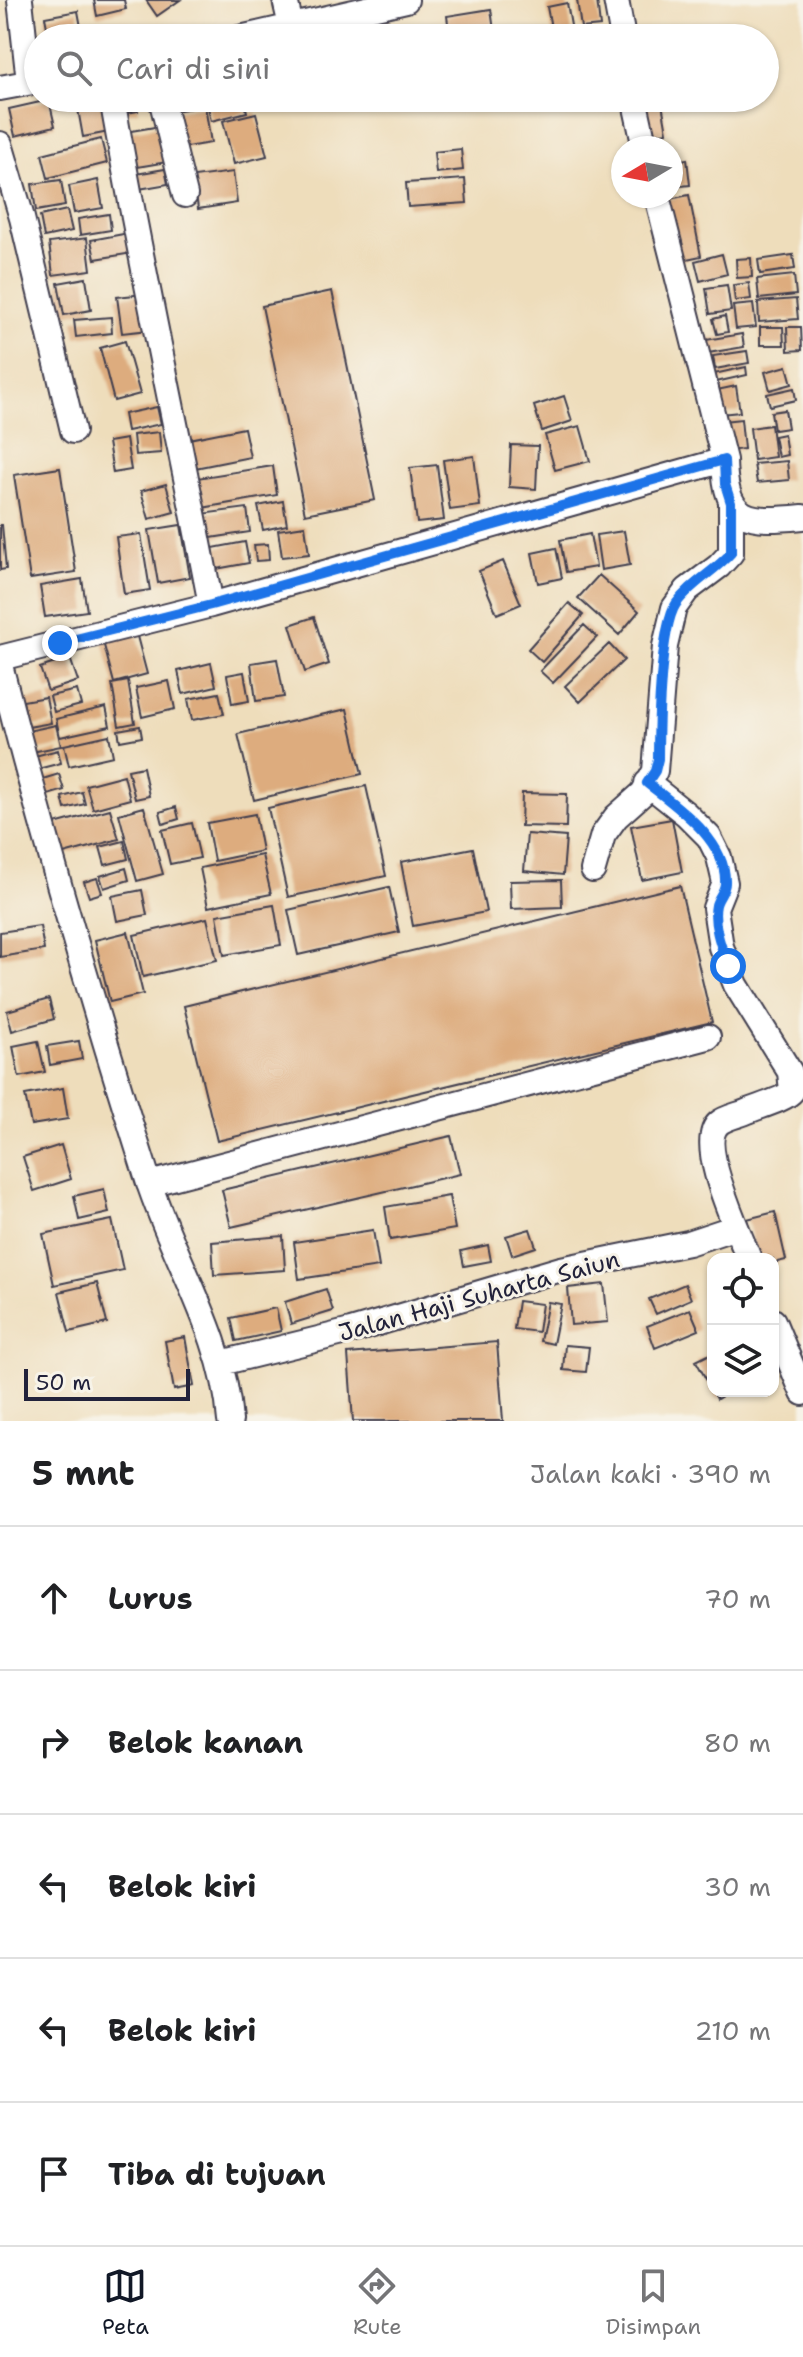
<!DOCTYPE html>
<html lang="id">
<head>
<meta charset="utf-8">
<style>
	body { margin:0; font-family:"Shantell Sans",sans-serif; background:#f6f6f6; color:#202124 }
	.controls { position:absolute; right:24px; bottom:24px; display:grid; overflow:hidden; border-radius:16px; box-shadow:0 2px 6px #0004 }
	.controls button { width:72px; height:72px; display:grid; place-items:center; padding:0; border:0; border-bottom:2px solid #e0e0e0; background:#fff; color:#202124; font:40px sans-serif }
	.compass { position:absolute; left:611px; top:136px; width:72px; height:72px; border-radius:50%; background:#fff; box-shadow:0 2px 6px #0004; rotate:260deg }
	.scale { position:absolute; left:24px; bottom:20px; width:166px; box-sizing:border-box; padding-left:8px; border:4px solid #22223b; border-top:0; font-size:22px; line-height:28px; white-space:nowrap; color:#22223b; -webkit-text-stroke:6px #f7f3e8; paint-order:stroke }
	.stop { position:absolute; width:24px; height:24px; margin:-18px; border:6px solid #1a73e8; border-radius:50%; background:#fff }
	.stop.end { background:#1a73e8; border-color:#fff; box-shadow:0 2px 8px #0008 }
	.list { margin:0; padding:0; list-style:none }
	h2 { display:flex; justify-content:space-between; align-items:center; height:104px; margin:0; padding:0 32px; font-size:34px }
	h2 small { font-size:26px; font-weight:400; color:#757577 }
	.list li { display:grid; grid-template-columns:52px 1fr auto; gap:24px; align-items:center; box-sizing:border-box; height:144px; padding:0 32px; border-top:2px solid #e0e0e0 }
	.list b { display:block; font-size:30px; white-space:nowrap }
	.list em { font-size:26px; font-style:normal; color:#757577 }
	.icon { flex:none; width:44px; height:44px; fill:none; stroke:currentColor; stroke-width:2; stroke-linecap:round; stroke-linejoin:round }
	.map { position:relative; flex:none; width:803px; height:1421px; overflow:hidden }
	.search { position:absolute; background:#fff; box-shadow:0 2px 6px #0004; left:24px; right:24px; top:24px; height:88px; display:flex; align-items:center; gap:20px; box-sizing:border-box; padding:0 28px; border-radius:44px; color:#757577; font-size:30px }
	.sheet { height:824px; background:#fff }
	nav { display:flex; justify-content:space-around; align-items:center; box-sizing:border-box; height:112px; border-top:2px solid #e0e0e0; background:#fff; font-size:22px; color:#757577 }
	nav a { display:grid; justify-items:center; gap:4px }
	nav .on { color:#111827 }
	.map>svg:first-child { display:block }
	.building { fill:#ddac7e }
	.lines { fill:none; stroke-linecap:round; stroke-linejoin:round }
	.minor-casing { stroke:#413e4e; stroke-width:28 }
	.minor { stroke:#fff; stroke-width:24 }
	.route { stroke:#1a73e8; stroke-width:10 }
	.labels { text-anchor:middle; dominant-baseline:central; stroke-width:6; stroke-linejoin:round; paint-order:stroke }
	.street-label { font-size:24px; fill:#22223b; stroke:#f7f3e8 }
</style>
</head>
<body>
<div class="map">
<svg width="803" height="1421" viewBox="0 0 803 1421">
	<rect width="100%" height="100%" fill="#f7f3e8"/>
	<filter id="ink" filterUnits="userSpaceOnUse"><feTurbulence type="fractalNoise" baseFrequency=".0125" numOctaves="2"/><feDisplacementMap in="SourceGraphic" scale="16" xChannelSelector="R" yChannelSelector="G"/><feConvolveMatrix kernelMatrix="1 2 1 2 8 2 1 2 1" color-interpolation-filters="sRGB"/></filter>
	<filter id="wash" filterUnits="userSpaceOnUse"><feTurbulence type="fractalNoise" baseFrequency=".006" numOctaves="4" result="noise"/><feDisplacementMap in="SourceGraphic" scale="32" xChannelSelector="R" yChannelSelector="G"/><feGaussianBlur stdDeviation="1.8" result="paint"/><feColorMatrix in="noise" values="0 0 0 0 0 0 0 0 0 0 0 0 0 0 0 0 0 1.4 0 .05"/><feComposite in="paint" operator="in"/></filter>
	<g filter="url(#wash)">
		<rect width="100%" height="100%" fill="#edb"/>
		<g id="blocks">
			<path class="building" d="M94 0H124L126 9 97 16Z
				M146 0H180L157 16Z
				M577 0H597L600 26 581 28Z
				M567 3 573 37 553 38 547 7Z
				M491 9 495 38H450L447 16Z
				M78 11 83 38H49L45 17Z
				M420 24 423 38H368V33Z
				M76 98H103L109 132 83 137Z
				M119 98H136L138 111 122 114Z
				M206 98H244L247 112 211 121Z
				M638 98H661L667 132 645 136Z
				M49 100 55 126 15 136 9 109Z
				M205 106 211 143 180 148 174 111Z
				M256 113 267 156 234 164 223 121Z
				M161 126 167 162 131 168 125 132Z
				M101 139 107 163 48 178 42 154Z
				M461 149 463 170 436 173 434 152Z
				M687 159 690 185 671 187V162Z
				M165 169 168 184 133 190 130 175Z
				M233 172 237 203 198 209 194 177Z
				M465 179 467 203 408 207 406 183Z
				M61 180 65 206 36 211 32 184Z
				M98 180 103 208 74 213 69 186Z
				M689 195 701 256 677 261 665 200Z
				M67 210 72 231 44 237 40 216Z
				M109 214 111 230 80 235 78 219Z
				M129 233 133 253 95 259 91 240Z
				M87 238 91 270 53 275 49 243Z
				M722 254 727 274 700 281 695 261Z
				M793 255 795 269 760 274 758 260Z
				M751 258 752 277 737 278 736 259Z
				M794 275 796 295 759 299 757 279Z
				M86 278 91 310 64 315 58 283Z
				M749 283 751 299 735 301 733 285Z
				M727 285 731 311 710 314 706 288Z
				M332 291 375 500 305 514 262 306Z
				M144 294 149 330 122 333 117 297Z
				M796 299 798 319 759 322 758 302Z
				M753 304 756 327 736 329 733 306Z
				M725 316 728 332 717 334 713 319Z
				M111 317 112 333 76 337 74 320Z
				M760 327H783L784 345H760Z
				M787 327H801L802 350 788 351Z
				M742 334 744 347 708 353 706 340Z
				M125 341 140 394 114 401 100 348Z
				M747 351 749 363 715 369 713 356Z
				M787 366 792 384 770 390 765 372Z
				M746 367 747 375 716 382 714 374Z
				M736 386 740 412 720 414 717 390Z
				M794 388 796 400 770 406 767 394Z
				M564 396 572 421 542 431 534 406Z
				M157 407 161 424 127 431 124 414Z
				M785 410 788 428 774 430 771 412Z
				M741 419 744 449 726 451 723 421Z
				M771 425 775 457 754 460 750 428Z
				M580 426 590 461 555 470 545 435Z
				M244 428 250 457 190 469 184 440Z
				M159 432 161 453 135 455 133 435Z
				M784 434 787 455 778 457 774 436Z
				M126 439 131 470 113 473 108 442Z
				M511 445 538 446 536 489 509 487Z
				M474 456 480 506 450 510 443 460Z
				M787 461 789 480 757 483 754 464Z
				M437 465 444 520 417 523 410 468Z
				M273 466 277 495 202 508 197 478Z
				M60 468 76 572 30 579 14 475Z
				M166 484 174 512 149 519 141 491Z
				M283 501 287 525 263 530 258 506Z
				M247 508 250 532 204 539 201 514Z
				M0 525H2L6 569 0 570Z
				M181 525 190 577 158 583 149 530Z
				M305 526 309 554 282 557 278 530Z
				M624 531 630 565 601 570 596 535Z
				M141 534 150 590 124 594 116 537Z
				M590 534 596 567 566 572 560 540Z
				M245 542 249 563 216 569 213 548Z
				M268 544 269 560 256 561 254 545Z
				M556 548 562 578 538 583 532 553Z
				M503 561 521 604 497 614 479 571Z
				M599 575 639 611 619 635 578 598Z
				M82 579 87 611 45 617 40 586Z
				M569 603 583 615 542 662 528 649Z
				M314 617 329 664 305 672 290 625Z
				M134 625 147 674 114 683 101 634Z
				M584 625 597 637 553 683 540 671Z
				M609 644 624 660 580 702 565 686Z
				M70 658 78 681 48 691 40 668Z
				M277 659 284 697 256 701 251 663Z
				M211 663 216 686 183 694 178 671Z
				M244 672 249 701 232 704 227 675Z
				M128 681 135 723 119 726 112 684Z
				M169 681 175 709 142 717 136 688Z
				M77 690 81 705 54 712 50 696Z
				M219 693 224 714 192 720 188 699Z
				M46 697 51 723 28 727 23 701Z
				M106 707 110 726 60 737 56 719Z
				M347 709 362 774 254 800 238 734Z
				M56 725 61 746 32 752 28 731Z
				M140 726 142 737 120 741 118 730Z
				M109 735 113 756 69 766 64 745Z
				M58 750 61 763 34 770 31 757Z
				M143 767 149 796 135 799 128 770Z
				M59 774 64 790 38 798 33 782Z
				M124 775 130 799 93 809 86 785Z
				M366 786 386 876 288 897 268 808Z
				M82 792 85 804 65 809 62 797Z
				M522 793 567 794 566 827 521 826Z
				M144 807 163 874 137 881 119 814Z
				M176 807 179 819 163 824 160 812Z
				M110 809 119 839 60 855 51 825Z
				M255 814 262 851 214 861 207 823Z
				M672 819 682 872 642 880 631 826Z
				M192 823 200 858 170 864 162 830Z
				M527 834 566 837 563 875 524 871Z
				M124 841 128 859 105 865 100 847Z
				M473 848 486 912 413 926 401 862Z
				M262 855 271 894 208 907 200 868Z
				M126 868 129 880 104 888 100 876Z
				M97 878 102 893 89 897 84 882Z
				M561 880 562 907 511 909 510 881Z
				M680 886 712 1022 217 1141 184 1006Z
				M389 887 399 932 298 955 288 910Z
				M142 890 147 915 117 921 112 896Z
				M274 905 281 945 224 955 217 915Z
				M207 918 217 960 143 977 134 935Z
				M40 926 44 950 0 957V932Z
				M128 932 143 994 110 1002 95 940Z
				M49 999 54 1019 12 1031 7 1011Z
				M38 1041 45 1072 19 1077 13 1046Z
				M79 1041 82 1059 50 1065 47 1046Z
				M63 1088 68 1119 31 1125 25 1095Z
				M451 1136 460 1174 231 1227 222 1190Z
				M61 1145 71 1179 34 1191 23 1157Z
				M104 1189 109 1213 79 1220 74 1196Z
				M449 1196 455 1229 390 1240 385 1207Z
				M775 1212 786 1260 773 1263V1259H757L747 1219Z
				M112 1220 123 1270 54 1285 43 1234Z
				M530 1229 536 1247 512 1255 506 1236Z
				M373 1230 379 1267 299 1279 294 1242Z
				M283 1236 285 1270 214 1275 212 1242Z
				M488 1245 491 1261 464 1266 461 1251Z
				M97 1283 107 1323 69 1332 59 1292Z
				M604 1284 608 1322 571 1325 568 1288Z
				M685 1284 691 1299 656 1314 649 1299Z
				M326 1289 333 1311 291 1324 285 1302Z
				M518 1301 542 1304 538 1332 514 1329Z
				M548 1302 561 1304 553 1344 540 1341Z
				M276 1308 281 1331 236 1341 231 1318Z
				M690 1309 699 1330 655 1348 647 1326Z
				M185 1337 194 1386 174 1390 165 1341Z
				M497 1342 503 1421H353L348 1354Z
				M565 1345 589 1347 586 1372 563 1370Z
				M710 1354 713 1360V1391H730L717 1399 696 1361Z"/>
		</g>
	</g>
	<g filter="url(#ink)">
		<use href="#blocks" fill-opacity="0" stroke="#413e4e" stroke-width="2"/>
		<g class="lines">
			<g class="minor-casing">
				<path id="minor" d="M20 0 29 82
					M285 0 291 26
					M616 0 623 38
					M240 38 406 0
					M0 88 38 81
					M112 98C141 268 179 436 211 605
					M161 98 185 195
					M634 98 645 148
					M0 144 22 218 73 431
					M657 196 724 460C725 523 749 522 803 517
					M0 658 211 605 724 460
					M0 665C44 838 94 1010 148 1180 174 1261 224 1335 230 1421
					M647 783 686 814 709 837 719 857 725 883 715 908 721 947 736 985 790 1072 792 1091C786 1099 760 1106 748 1111 740 1115 726 1117 719 1123 695 1143 740 1234 749 1259
					M593 870 603 835 616 817 643 793 655 771 665 646 674 608 687 590 719 566 731 553V503
					M149 1184 708 1037
					M773 1321 803 1393
					M221 1363 351 1331 561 1269 688 1243 736 1227"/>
			</g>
			<use href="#minor" class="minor"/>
		</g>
	</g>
	<g class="lines" filter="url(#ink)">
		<path class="route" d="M60 643 211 605 724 460 725 484 731 503V553C714 572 691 583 676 604 660 628 658 727 658 759L655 771 647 783C676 806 727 840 725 883 725 891 718 897 716 905 712 924 722 949 728 966"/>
	</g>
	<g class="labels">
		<g class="street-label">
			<text transform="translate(479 1296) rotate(-15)">Jalan Haji Suharta Saiun</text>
		</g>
	</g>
</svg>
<div class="controls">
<button><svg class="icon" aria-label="locate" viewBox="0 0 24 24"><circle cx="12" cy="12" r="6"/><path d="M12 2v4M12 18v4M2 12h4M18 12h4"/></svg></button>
<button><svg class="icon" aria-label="layers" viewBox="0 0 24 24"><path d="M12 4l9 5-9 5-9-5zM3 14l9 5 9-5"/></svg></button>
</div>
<svg class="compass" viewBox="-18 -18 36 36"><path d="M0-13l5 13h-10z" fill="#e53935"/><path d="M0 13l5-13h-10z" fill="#757577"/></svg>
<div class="scale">50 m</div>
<div class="stop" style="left:728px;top:966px"></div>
<div class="stop end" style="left:60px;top:643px"></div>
<div class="search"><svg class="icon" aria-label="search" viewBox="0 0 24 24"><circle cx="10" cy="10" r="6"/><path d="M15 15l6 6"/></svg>Cari di sini</div>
</div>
<section class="sheet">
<h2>5 mnt<small>Jalan kaki · 390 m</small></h2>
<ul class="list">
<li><svg class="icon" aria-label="ahead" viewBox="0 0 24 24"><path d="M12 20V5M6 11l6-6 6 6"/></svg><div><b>Lurus</b></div><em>70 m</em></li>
<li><svg class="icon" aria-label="right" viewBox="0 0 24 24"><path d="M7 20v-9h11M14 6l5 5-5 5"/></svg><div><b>Belok kanan</b></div><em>80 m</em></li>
<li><svg class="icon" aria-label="left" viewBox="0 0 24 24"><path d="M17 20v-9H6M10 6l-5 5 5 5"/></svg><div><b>Belok kiri</b></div><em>30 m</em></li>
<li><svg class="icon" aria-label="left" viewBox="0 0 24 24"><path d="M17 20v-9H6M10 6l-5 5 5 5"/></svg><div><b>Belok kiri</b></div><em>210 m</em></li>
<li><svg class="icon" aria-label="arrive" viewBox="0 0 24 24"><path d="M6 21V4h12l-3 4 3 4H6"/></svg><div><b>Tiba di tujuan</b></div></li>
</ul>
</section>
<nav>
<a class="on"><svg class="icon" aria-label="map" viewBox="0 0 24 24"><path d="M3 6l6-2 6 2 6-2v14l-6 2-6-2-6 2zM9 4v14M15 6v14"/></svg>Peta</a>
<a><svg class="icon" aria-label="directions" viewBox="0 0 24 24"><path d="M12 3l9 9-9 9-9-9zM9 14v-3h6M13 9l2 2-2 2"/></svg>Rute</a>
<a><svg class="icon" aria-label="saved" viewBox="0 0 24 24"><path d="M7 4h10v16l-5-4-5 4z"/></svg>Disimpan</a>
</nav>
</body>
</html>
